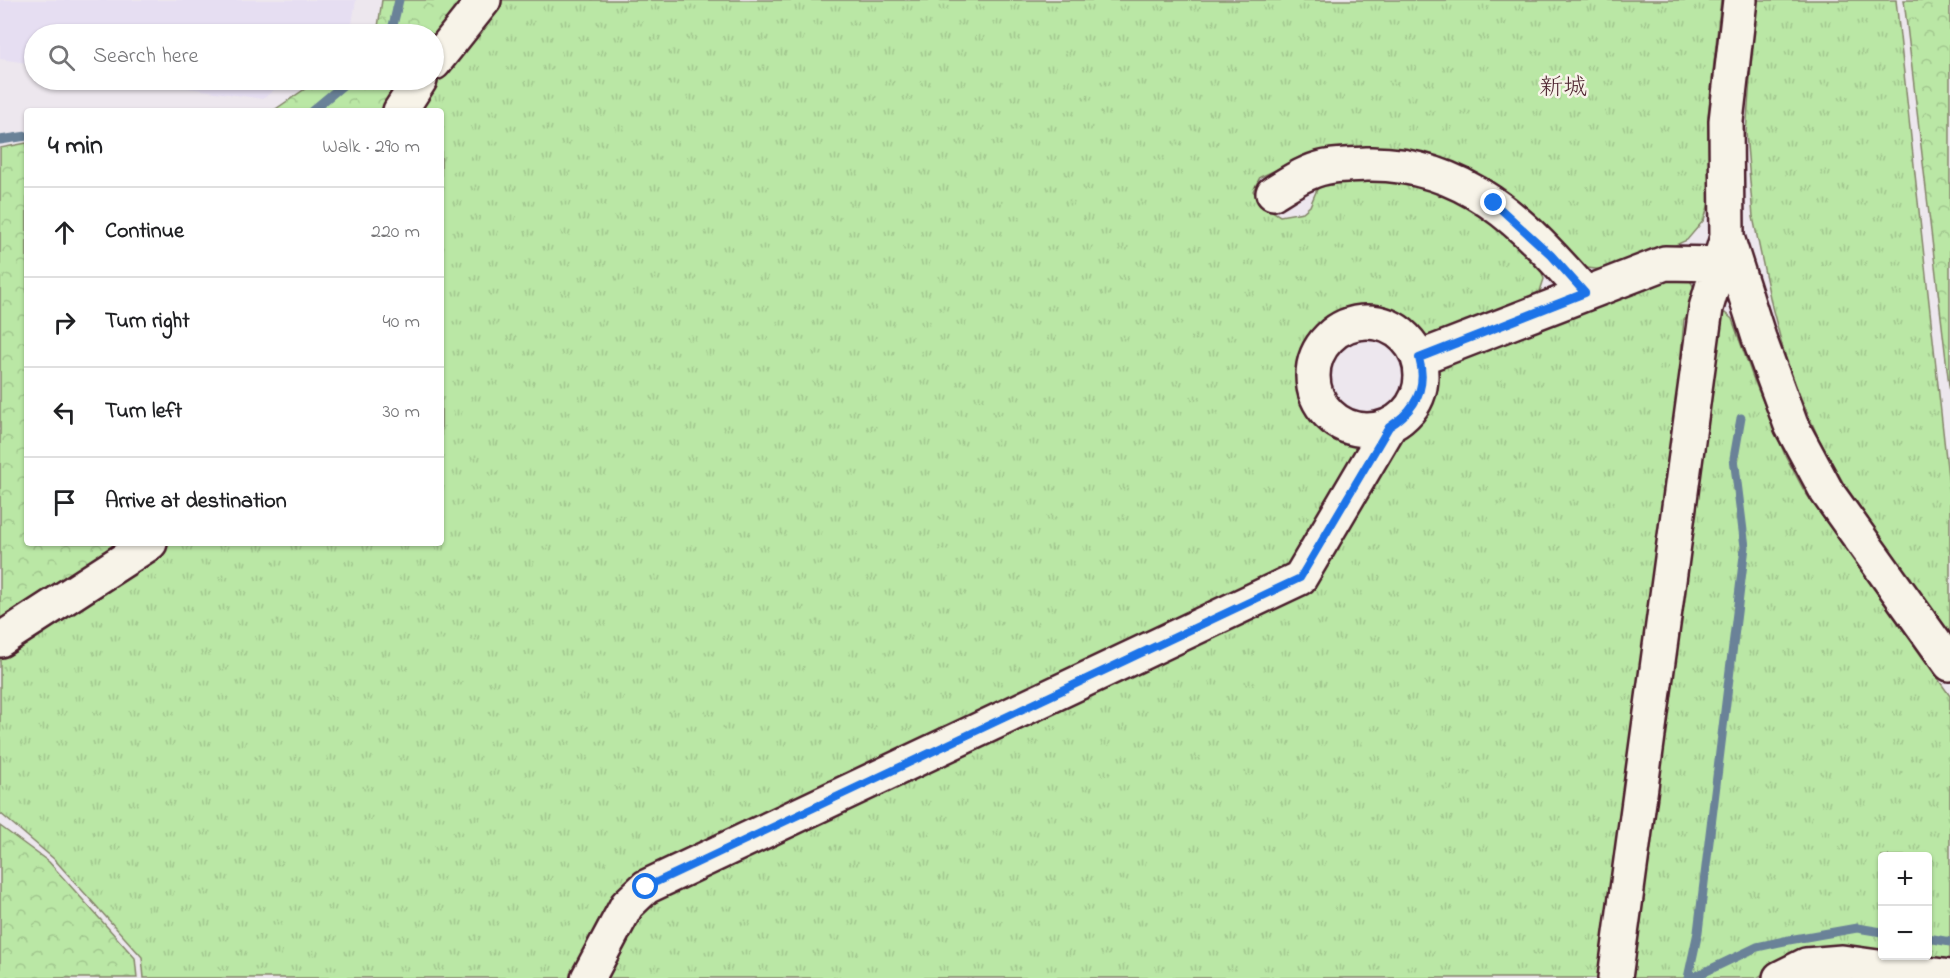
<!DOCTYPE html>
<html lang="en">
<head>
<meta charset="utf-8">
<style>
	body { margin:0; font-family:"Indie Flower","Klee One",sans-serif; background:#f2f2f2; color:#202124 }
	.controls { position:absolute; right:18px; bottom:18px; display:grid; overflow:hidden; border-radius:6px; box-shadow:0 2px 4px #0004 }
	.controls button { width:54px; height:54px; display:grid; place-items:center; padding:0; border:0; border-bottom:2px solid #e0e0e0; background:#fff; color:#202124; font:30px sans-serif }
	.stop { position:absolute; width:18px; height:18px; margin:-14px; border:4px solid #1a73e8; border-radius:50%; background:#fff }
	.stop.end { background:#1a73e8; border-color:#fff; box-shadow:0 2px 6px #0008 }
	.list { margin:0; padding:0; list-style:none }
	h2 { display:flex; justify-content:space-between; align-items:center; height:78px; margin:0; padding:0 24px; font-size:26px }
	h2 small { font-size:20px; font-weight:400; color:#757577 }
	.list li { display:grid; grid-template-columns:39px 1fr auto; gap:18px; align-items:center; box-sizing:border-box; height:90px; padding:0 24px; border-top:2px solid #e0e0e0 }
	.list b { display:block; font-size:22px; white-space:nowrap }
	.list em { font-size:20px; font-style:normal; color:#757577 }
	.icon { flex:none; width:33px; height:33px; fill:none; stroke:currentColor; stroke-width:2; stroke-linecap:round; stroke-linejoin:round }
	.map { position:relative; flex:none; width:1950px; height:978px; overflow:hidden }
	.search { position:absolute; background:#fff; box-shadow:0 2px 4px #0004; left:24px; top:24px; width:420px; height:66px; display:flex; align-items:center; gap:15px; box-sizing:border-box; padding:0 21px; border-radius:33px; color:#757577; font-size:22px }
	.panel { position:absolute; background:#fff; box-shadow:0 2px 4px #0004; left:24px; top:108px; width:420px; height:438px; border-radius:6px }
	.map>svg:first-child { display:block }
	.built { fill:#e6def2 }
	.grass { fill:url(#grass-tufts); stroke:#828368; stroke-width:1.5 }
	.forest { fill:url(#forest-crowns); stroke:#828368; stroke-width:1.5 }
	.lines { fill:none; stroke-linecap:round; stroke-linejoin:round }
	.stream { stroke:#6a8298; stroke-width:9 }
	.minor-casing { stroke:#4a1f2b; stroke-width:38 }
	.minor { stroke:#f7f3e8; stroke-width:33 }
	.route { stroke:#1a73e8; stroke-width:8 }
	.labels { text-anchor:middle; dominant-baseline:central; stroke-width:5; stroke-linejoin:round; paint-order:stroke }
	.quarter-label { font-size:24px; fill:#4a1f2b; stroke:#f7f3e8 }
</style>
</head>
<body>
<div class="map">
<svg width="1950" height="978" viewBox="0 0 1950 978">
	<defs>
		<pattern id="grass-tufts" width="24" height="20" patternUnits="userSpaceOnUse" patternTransform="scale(1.5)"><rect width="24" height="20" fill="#bae7a5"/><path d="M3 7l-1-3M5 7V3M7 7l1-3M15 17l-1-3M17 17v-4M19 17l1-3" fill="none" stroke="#a1c68e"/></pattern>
		<pattern id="forest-crowns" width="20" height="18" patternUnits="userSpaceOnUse" patternTransform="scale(1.5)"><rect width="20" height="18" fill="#bae7a5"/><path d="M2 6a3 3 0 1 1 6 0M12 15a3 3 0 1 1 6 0" fill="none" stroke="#a1c68e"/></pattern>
	</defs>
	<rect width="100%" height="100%" fill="#ede7ee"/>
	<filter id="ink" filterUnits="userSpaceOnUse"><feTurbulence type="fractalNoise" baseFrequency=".0167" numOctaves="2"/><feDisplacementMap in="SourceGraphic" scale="12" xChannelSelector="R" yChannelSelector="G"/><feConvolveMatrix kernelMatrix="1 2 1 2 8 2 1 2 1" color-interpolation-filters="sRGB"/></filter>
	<g filter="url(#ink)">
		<path class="built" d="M0 0H356L352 24 340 34H34V64L0 59Z
			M135 80H286L263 99Z"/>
		<path class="grass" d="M501 0H1721L1708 116 1710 200 1704 220 1687 240 1640 261 1612 271 1587 268 1568 254 1516 207 1487 186 1437 164 1393 156 1342 153 1287 165 1260 177 1253 191 1264 206 1280 216 1303 212 1310 206 1318 187 1338 173H1373L1428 181 1479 205 1519 239 1539 263 1544 279 1539 294 1530 303 1425 337C1417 331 1409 322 1399 318 1331 283 1262 371 1321 424 1328 430 1340 438 1349 440 1356 442 1365 442 1372 442L1300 567 1290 577 636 886 622 897 578 978H144L142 957 54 859 0 813V657L167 543H441V111H413L443 70Z
			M1756 0H1896L1950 495V635L1844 484 1819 439 1789 371 1772 307 1753 217 1746 133Z
			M1654 275 1688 277 1695 289 1697 320 1684 319 1676 412 1600 978H597L634 910 1300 592 1396 438C1430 415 1429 404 1438 367Z
			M1725 313 1732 319 1752 375 1785 455 1805 492 1950 696V960L1905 956H1928V856H1882V953L1783 962 1757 978H1633L1719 314Z"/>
		<path class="forest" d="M382 0H471L434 45V34H377Z
			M1904 0H1950V394Z
			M318 80H407L381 111H273Z
			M27 143V543H122L0 623V148Z
			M0 826 49 862 135 958 137 978H0Z"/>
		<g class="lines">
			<path class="stream" d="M391 34 399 0
				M312 111 349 80
				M0 140 27 136
				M1928 938 1950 942
				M1688 978 1698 932 1745 547 1734 458 1741 418
				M1692 978 1757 947 1789 940 1857 928 1882 932"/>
			<g class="minor-casing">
				<path id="minor" d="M434 63 484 0
					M400 111 420 80
					M1273 193C1284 186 1296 178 1308 173 1327 164 1347 165 1367 164 1466 162 1524 224 1585 293
					M1727 237 1759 338 1791 425 1827 492 1950 664
					M1313 376a54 54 0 1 1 108 0a54 54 0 1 1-108 0Z
					M1419 358 1665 263 1718 264
					M0 640 150 543
					M588 978 627 905 646 887 1300 578 1389 427
					M1615 978 1706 308 1727 237 1726 121 1740 0
					M1780 978 1806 965 1842 962 1950 977"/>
			</g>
			<use href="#minor" class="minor"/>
		</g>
	</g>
	<g class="lines" filter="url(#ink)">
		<path class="route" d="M646 887 1300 578 1389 427C1414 411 1428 389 1419 358L1585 293 1551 255 1494 203"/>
	</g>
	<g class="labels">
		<g class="quarter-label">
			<text x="1563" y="88">新城</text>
		</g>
	</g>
</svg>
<div class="controls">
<button>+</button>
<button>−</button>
</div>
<div class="stop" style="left:646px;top:887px"></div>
<div class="stop end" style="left:1494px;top:203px"></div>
<div class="search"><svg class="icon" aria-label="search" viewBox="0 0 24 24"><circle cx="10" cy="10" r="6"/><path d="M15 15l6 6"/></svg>Search here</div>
<section class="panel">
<h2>4 min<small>Walk · 290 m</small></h2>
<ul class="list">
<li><svg class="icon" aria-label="ahead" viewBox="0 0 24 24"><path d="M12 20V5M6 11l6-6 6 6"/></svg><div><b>Continue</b></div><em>220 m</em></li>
<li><svg class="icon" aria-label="right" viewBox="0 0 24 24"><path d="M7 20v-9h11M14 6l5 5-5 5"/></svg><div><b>Turn right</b></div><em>40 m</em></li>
<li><svg class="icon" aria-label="left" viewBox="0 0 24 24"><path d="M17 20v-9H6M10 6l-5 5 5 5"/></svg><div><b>Turn left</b></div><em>30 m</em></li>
<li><svg class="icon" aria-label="arrive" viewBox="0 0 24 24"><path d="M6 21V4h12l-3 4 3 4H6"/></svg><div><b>Arrive at destination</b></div></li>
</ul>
</section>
</div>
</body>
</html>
